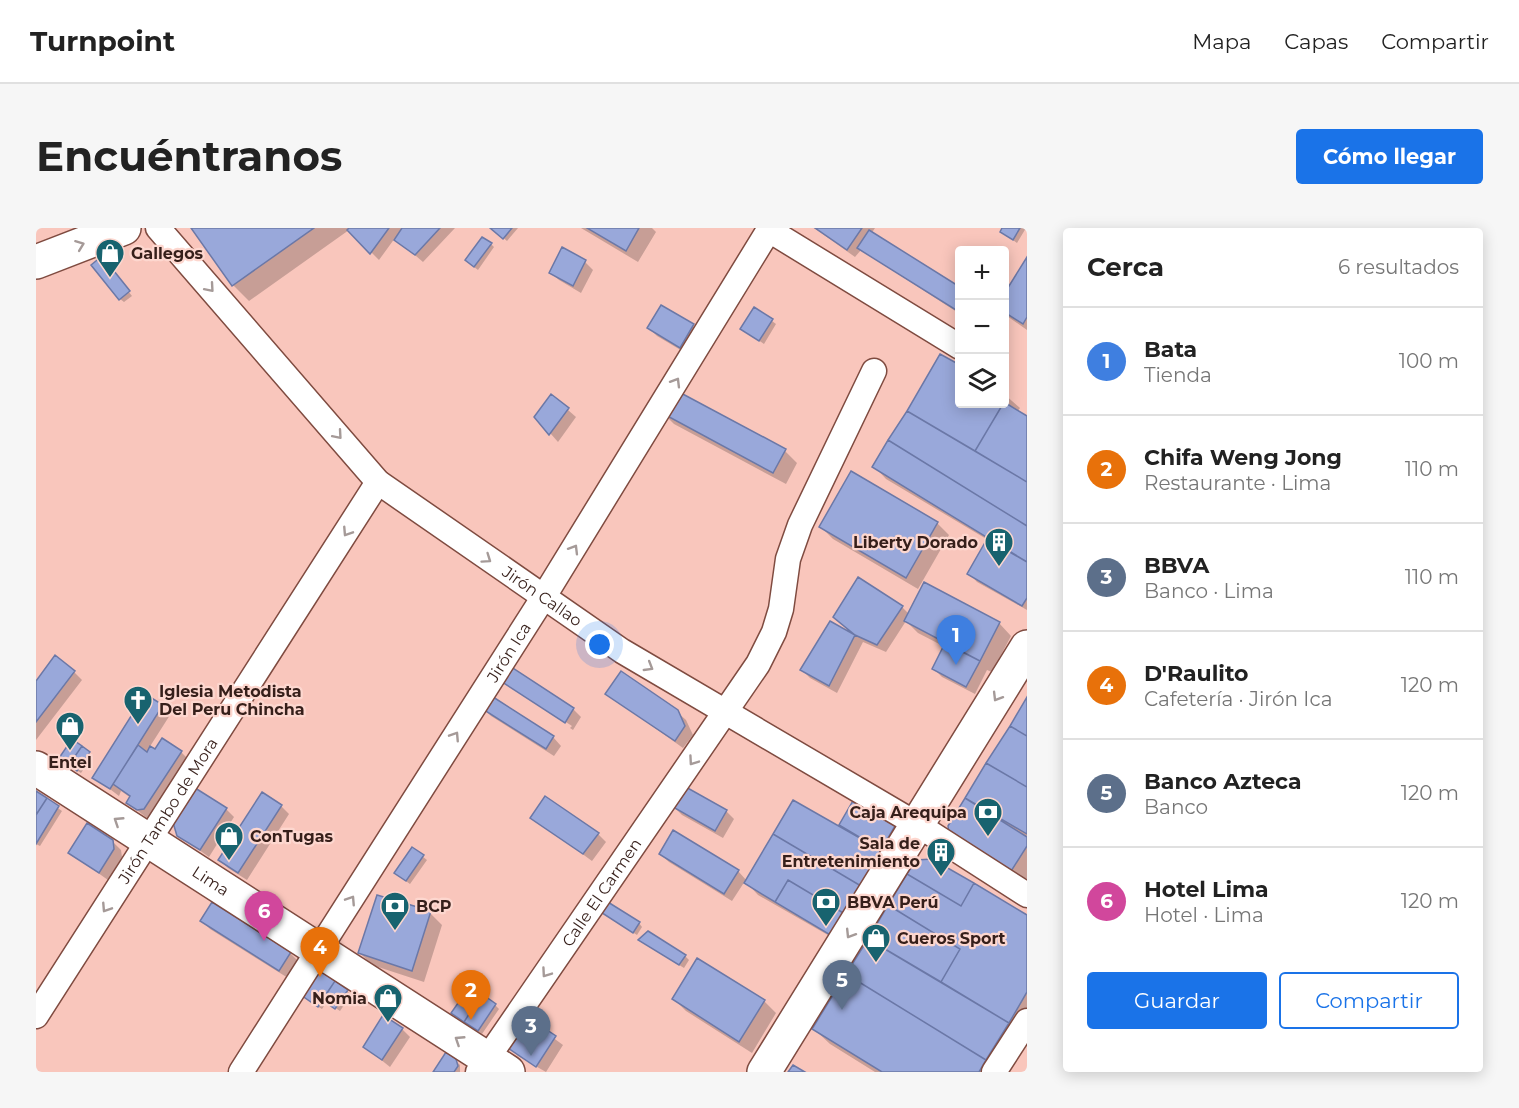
<!DOCTYPE html>
<html lang="es">
<head>
<meta charset="utf-8">
<style>
	body { margin:0; font-family:Montserrat,sans-serif; background:#f6f6f6; color:#222 }
	.controls { position:absolute; right:18px; top:18px; display:grid; overflow:hidden; border-radius:6px; box-shadow:0 3px 15px #0003 }
	.controls button { width:54px; height:54px; display:grid; place-items:center; padding:0; border:0; border-bottom:2px solid #e0e0e0; background:#fff; color:#222; font:30px sans-serif }
	.you { position:absolute; left:564px; top:417px; width:21px; height:21px; margin:-15px; border:4px solid #fff; border-radius:50%; background:#1a73e8; box-shadow:0 0 0 9px #1a73e833 }
	.badge { display:grid; place-items:center; width:39px; height:39px; border-radius:50%; background:#1a73e8; color:#fff; font-size:20px; font-weight:700 }
	.pin { position:absolute; translate:-50% -50px; filter:drop-shadow(0 2px 3px #0008) }
	.pin::after { content:''; position:absolute; top:32px; width:21px; height:18px; background:inherit; clip-path:polygon(0 0,100% 0,50% 100%) }
	.list { margin:0; padding:0; list-style:none }
	h2 { display:flex; justify-content:space-between; align-items:center; height:78px; margin:0; padding:0 24px; font-size:26px }
	h2 small { font-size:20px; font-weight:400; color:#767676 }
	.list li { display:grid; grid-template-columns:39px 1fr auto; gap:18px; align-items:center; box-sizing:border-box; height:108px; padding:0 24px; border-top:2px solid #e0e0e0 }
	.list b { display:block; font-size:22px; white-space:nowrap }
	.list p { margin:0; font-size:20px; white-space:nowrap; color:#767676 }
	.list em { font-size:20px; font-style:normal; color:#767676 }
	.actions { display:flex; gap:12px; padding:18px 24px }
	.actions a { flex:1; padding:14px 0; border:2px solid #1a73e8; border-radius:6px; text-align:center; font-size:21px; color:#1a73e8 }
	.actions .main { background:#1a73e8; color:#fff }
	.icon { flex:none; width:33px; height:33px; fill:none; stroke:currentColor; stroke-width:2; stroke-linecap:round; stroke-linejoin:round }
	.map { position:relative; flex:none; width:991px; height:844px; overflow:hidden; border-radius:6px }
	header { display:flex; align-items:center; gap:36px; box-sizing:border-box; height:84px; padding:0 30px; background:#fff; border-bottom:2px solid #e0e0e0 }
	header strong { font-size:28px }
	nav { display:flex; gap:33px; margin-inline-start:auto; font-size:21px }
	.intro { display:flex; align-items:center; justify-content:space-between; box-sizing:border-box; height:144px; padding:0 36px }
	h1 { margin:0; font-size:42px }
	.button { padding:15px 27px; border-radius:6px; background:#1a73e8; color:#fff; font-size:21px; font-weight:700 }
	main { display:flex; gap:36px; padding:0 36px }
	aside { flex:1; background:#fff; border-radius:6px; box-shadow:0 3px 15px #0003 }
	.map>svg:first-child { display:block }
	.shadow { fill:#0003 }
	.building { fill:#99a8da; stroke:#6b78a7; stroke-width:1.5 }
	.lines { fill:none; stroke-linecap:round; stroke-linejoin:round }
	.minor-casing { stroke:#7f4b40; stroke-width:27 }
	.primary-casing { stroke:#7f4b40; stroke-width:36 }
	.trunk-casing { stroke:#7f4b40; stroke-width:36 }
	.minor { stroke:#fff; stroke-width:24 }
	.primary { stroke:#fff; stroke-width:33 }
	.trunk { stroke:#fff; stroke-width:33 }
	.oneway { stroke:#a59a98 }
	.labels { text-anchor:middle; dominant-baseline:central; stroke-width:4.5; stroke-linejoin:round; paint-order:stroke }
	.poi-label { font-size:16px; font-weight:bold; fill:#361f1a; stroke:#fdd7cf; text-anchor:start }
	.street-label { font-size:16px; fill:#361f1a; stroke:#fdd7cf }
</style>
</head>
<body>
<header>
<strong>Turnpoint</strong>
<nav><a>Mapa</a><a>Capas</a><a>Compartir</a></nav>
</header>
<div class="intro"><h1>Encuéntranos</h1><a class="button">Cómo llegar</a></div>
<main>
<div class="map">
<svg width="991" height="844" viewBox="0 0 991 844">
	<rect width="100%" height="100%" fill="#f9c6bc"/>
	<path class="shadow" d="M157 0H419L387 34 359 10 343 32 313 2 213 73 197 57Z
		M456 0H482L471 13Z
		M545 0H616L620 4 602 34Z
		M778 0H839L835 6 920 59 924 54V86L825 22 819 29Z
		M968 0H990L981 15 966 4Z
		M455 16 458 19 442 42 434 36Z
		M527 21 549 34 557 42 545 65 523 52 514 44Z
		M991 32V102L968 86V69Z
		M69 34 96 68 88 74 84 71Z
		M626 79 657 98 665 106 653 127 621 108 613 100Z
		M736 93 740 96 728 116 706 101Z
		M905 128 924 176H968V166L984 180 981 184 991 190V382L941 354 933 345 952 312 850 251 838 238Z
		M643 166 749 223 761 235 750 256 638 196 626 184Z
		M516 168 540 189 522 214 500 189Z
		M901 295 913 307 882 361 797 311 785 299Z
		M866 379 873 386 963 395 975 408 956 444 951 442 939 466 906 449 898 441 909 419 882 405 870 393 850 424 827 414 801 465 774 450 766 442 818 406Z
		M38 444 46 452 0 512V456Z
		M461 450 537 481 545 489 537 502 534 500 536 498 468 454V457Z
		M571 466 641 484 650 492 657 507 647 520Z
		M109 468 134 487 113 520 119 523 145 524 153 532 117 588 111 590 92 575 95 570 85 563 83 568 58 549Z
		M991 471V650L985 659 913 599Z
		M447 480 517 509 525 518 518 528 455 488Z
		M53 525 57 528 45 545 28 534Z
		M0 565 26 583 4 618 0 616Z
		M245 578 253 586 211 652 192 640 184 632Z
		M638 579 690 583 698 591 687 610 646 587Z
		M190 581 198 589 173 629 142 607Z
		M496 589 562 606 570 614 556 633Z
		M804 597H859L867 605 804 714 722 667 709 653 696 673 633 634 624 626 702 643 711 653 810 602Z
		M76 613 85 622 86 629 72 652 34 625Z
		M377 621 391 632 374 656 364 649Z
		M853 679 991 689V806L962 844H839L794 816 778 801Z
		M394 685 406 697 388 754 336 737 324 725Z
		M566 685 603 695 606 699 601 707Z
		M166 693 254 725 262 733 252 750 174 701Z
		M608 715 649 728 653 732 648 740Z
		M662 732 728 773 740 785 716 825 650 783 638 771Z
		M311 763 315 767 304 783 291 774 286 781 270 771Z
		M459 777 463 781 446 806 421 789Z
		M493 792 527 817 510 844 482 828 474 820Z
		M366 801 374 809 354 839 329 819Z
		M419 832 424 837V844H399Z"/>
	<path class="building" d="M155 0H278L196 58Z
		M313 0H353L334 26 311 2Z
		M366 0H404L379 27 358 12Z
		M454 0H476L467 11Z
		M551 0H603L590 23Z
		M779 0H826L811 22Z
		M966 0H984L977 12 964 4Z
		M833 2 924 59V76L920 82 821 20Z
		M446 9 456 15 438 39 429 32Z
		M526 19 550 32 537 58 513 45Z
		M66 28 94 63 83 72 55 37Z
		M991 29V89L987 96 968 84V66Z
		M625 77 658 96 644 120 611 100Z
		M718 79 737 91 723 113 704 101Z
		M904 126 924 137V176H967L939 223 871 183Z
		M643 164 750 221 737 245 624 184Z
		M515 166 533 180 513 207 498 189Z
		M968 174 991 188V254L939 223Z
		M871 183 991 254V298L852 212Z
		M852 212 991 298V334L836 239Z
		M815 243 902 294 870 350 783 299Z
		M951 311 991 334V370L986 378 931 346Z
		M822 349 867 378 841 417 819 407 797 389Z
		M888 354 964 394 944 433 868 393Z
		M794 393 819 407 793 458 764 442Z
		M909 415 944 433 930 459 896 441Z
		M19 427 39 443 0 494V453Z
		M469 435 538 480 529 495 460 450Z
		M585 443 642 482 649 498 639 513 569 466Z
		M109 466 127 477 74 561 56 550Z
		M454 467 518 508 510 521 445 480Z
		M991 469V508L974 498Z
		M974 498 991 508V559L950 535Z
		M126 510 146 523 108 581 101 582 90 575 94 568 77 556 102 517 111 524 114 518 119 521Z
		M36 511 46 518 33 537 23 530Z
		M46 518 54 524 41 543 33 537Z
		M950 535 991 559V606L929 570Z
		M156 558 191 580 164 622 141 608 136 591Z
		M648 558 691 582 679 603 637 579Z
		M0 563 11 570 0 587Z
		M226 564 246 577 202 645 182 632Z
		M509 568 563 605 547 626 494 590Z
		M11 570 23 578 0 616V587Z
		M929 570 991 609V618L972 648 914 612 912 598Z
		M818 571 860 596 845 622 803 597Z
		M757 572 845 622 825 658 737 606Z
		M51 595 77 612 78 621 63 645 32 625Z
		M637 602 703 642 688 666 623 626Z
		M737 606 825 658 809 686 752 652 739 674 708 655Z
		M376 619 388 627 370 653 358 645Z
		M896 631 938 655 925 678 871 646 880 632Z
		M871 646 925 678 938 655 991 687V764L973 795 905 754 924 721 852 677Z
		M752 652 809 686 796 708 739 674Z
		M341 667 395 683 376 743 322 725Z
		M567 671 604 694 597 705 560 681Z
		M176 674 255 724 243 743 164 693Z
		M852 677 924 721 905 754 832 711Z
		M612 703 650 727 643 737 602 712Z
		M832 711 973 795 950 832 810 746Z
		M661 730 729 772 703 814 636 771Z
		M286 744 299 753 282 779 265 767 278 748Z
		M810 746 950 832 943 844H846L776 801Z
		M299 753 312 762 299 781 286 772Z
		M434 758 446 766 428 794 415 785Z
		M446 766 460 776 442 803 428 794Z
		M347 787 367 800 346 832 327 819Z
		M493 790 520 808 500 839 472 820Z
		M410 824 420 831 422 838 418 844H397Z
		M757 837 769 844H752Z"/>
	<g class="lines">
		<g class="minor-casing">
			<g id="minor">
				<path id="s1" d="M122 0 342 254 586 423 882 597 991 667"/>
				<path d="M733 2 924 119"/>
				<path id="s2" d="M0 788 342 254"/>
				<path id="s3" d="M205 844 507 370 734 0"/>
				<path id="s4" d="M442 844 722 436 738 404 745 381 752 331 764 297 838 143"/>
				<path d="M958 844 991 793"/>
			</g>
		</g>
		<g class="primary-casing">
			<path id="primary" d="M728 844 991 419"/>
		</g>
		<g class="trunk-casing">
			<g id="trunk">
				<path d="M0 34 88 0"/>
				<path id="s5" d="M0 540 472 844"/>
			</g>
		</g>
		<use href="#minor" class="minor"/>
		<use href="#primary" class="primary"/>
		<use href="#trunk" class="trunk"/>
	</g>
	<defs><path id="oneway-chevron" d="M-2-3.5L2.5 0L-2 3.5" fill="none" stroke-width="1.6" stroke-linecap="round" stroke-linejoin="round" transform="scale(1.5)"/></defs>
	<g class="oneway">
		<use href="#oneway-chevron" transform="translate(44 17) rotate(-21)"/>
		<use href="#oneway-chevron" transform="translate(174 60) rotate(49)"/>
		<use href="#oneway-chevron" transform="translate(640 154) rotate(-59)"/>
		<use href="#oneway-chevron" transform="translate(302 207) rotate(49)"/>
		<use href="#oneway-chevron" transform="translate(311 304) rotate(123)"/>
		<use href="#oneway-chevron" transform="translate(538 321) rotate(-59)"/>
		<use href="#oneway-chevron" transform="translate(451 331) rotate(35)"/>
		<use href="#oneway-chevron" transform="translate(613 439) rotate(31)"/>
		<use href="#oneway-chevron" transform="translate(961 469) rotate(121)"/>
		<use href="#oneway-chevron" transform="translate(419 508) rotate(-57)"/>
		<use href="#oneway-chevron" transform="translate(657 533) rotate(125)"/>
		<use href="#oneway-chevron" transform="translate(82 593) rotate(-147)"/>
		<use href="#oneway-chevron" transform="translate(315 672) rotate(-57)"/>
		<use href="#oneway-chevron" transform="translate(70 680) rotate(123)"/>
		<use href="#oneway-chevron" transform="translate(814 706) rotate(122)"/>
		<use href="#oneway-chevron" transform="translate(510 745) rotate(125)"/>
		<use href="#oneway-chevron" transform="translate(423 812) rotate(-147)"/>
	</g>
	<defs>
		<g id="shop-pin" transform="scale(1.5)"><path d="M0 17L-7.5 6A9.5 9.5 0 1 1 7.5 6Z" fill="#18636f" stroke="#fdd7cf"/><path d="M-5-2.5h2.3a2.7 3.5 0 0 1 5.4 0H5L5.5 6h-11ZM-1.5-2.5h3a1.5 2.3 0 0 0-3 0Z" fill="#fff"/></g>
		<g id="building-pin" transform="scale(1.5)"><path d="M0 17L-7.5 6A9.5 9.5 0 1 1 7.5 6Z" fill="#18636f" stroke="#fdd7cf"/><path d="M-4-6H4V6H1V3H-1V6H-4ZM-2.5-4.3h1.7v1.8h-1.7ZM.8-4.3h1.7v1.8H.8ZM-2.5-1h1.7V.8h-1.7ZM.8-1h1.7V.8H.8Z" fill="#fff"/></g>
		<g id="church-pin" transform="scale(1.5)"><path d="M0 17L-7.5 6A9.5 9.5 0 1 1 7.5 6Z" fill="#18636f" stroke="#fdd7cf"/><path d="M-1.2-6h2.4v3.5h3.3v2.4h-3.3V6h-2.4V-.1h-3.3v-2.4h3.3Z" fill="#fff"/></g>
		<g id="bank-pin" transform="scale(1.5)"><path d="M0 17L-7.5 6A9.5 9.5 0 1 1 7.5 6Z" fill="#18636f" stroke="#fdd7cf"/><path d="M-6-4H6V4H-6ZM0-2.3a2.3 2.3 0 1 0 0 4.6a2.3 2.3 0 1 0 0-4.6Z" fill="#fff"/></g>
	</defs>
	<g fill-rule="evenodd">
		<use href="#shop-pin" x="74" y="25"/>
		<use href="#building-pin" x="963" y="314"/>
		<use href="#church-pin" x="102" y="472"/>
		<use href="#shop-pin" x="34" y="498"/>
		<use href="#bank-pin" x="952" y="584"/>
		<use href="#shop-pin" x="193" y="608"/>
		<use href="#building-pin" x="905" y="624"/>
		<use href="#bank-pin" x="790" y="674"/>
		<use href="#bank-pin" x="359" y="678"/>
		<use href="#shop-pin" x="840" y="710"/>
		<use href="#shop-pin" x="352" y="770"/>
	</g>
	<g class="labels">
		<g class="poi-label">
			<text x="95" y="25">Gallegos</text>
			<text x="942" y="314" text-anchor="end">Liberty Dorado</text>
			<text x="123" y="463">Iglesia Metodista<tspan x="123" dy="18">Del Peru Chincha</tspan></text>
			<text x="34" y="534" text-anchor="middle">Entel</text>
			<text x="931" y="584" text-anchor="end">Caja Arequipa</text>
			<text x="214" y="608">ConTugas</text>
			<text x="884" y="615" text-anchor="end">Sala de<tspan x="884" dy="18">Entretenimiento</tspan></text>
			<text x="811" y="674">BBVA Perú</text>
			<text x="380" y="678">BCP</text>
			<text x="861" y="710">Cueros Sport</text>
			<text x="331" y="770" text-anchor="end">Nomia</text>
		</g>
		<g class="street-label">
			<text stroke="none"><textPath href="#s1" startOffset="536">Jirón Callao</textPath></text>
			<text stroke="none"><textPath href="#s3" startOffset="498">Jirón Ica</textPath></text>
			<text stroke="none"><textPath href="#s2" startOffset="244">Jirón Tambo de Mora</textPath></text>
			<text stroke="none"><textPath href="#s5" startOffset="208">Lima</textPath></text>
			<text stroke="none"><textPath href="#s4" startOffset="218">Calle El Carmen</textPath></text>
		</g>
	</g>
</svg>
<div class="controls">
<button>+</button>
<button>−</button>
<button><svg class="icon" aria-label="layers" viewBox="0 0 24 24"><path d="M12 4l9 5-9 5-9-5zM3 14l9 5 9-5"/></svg></button>
</div>
<div class="you"></div>
<div class="pin badge" style="left:920px;top:437px;background:#3f7fe0">1</div>
<div class="pin badge" style="left:435px;top:792px;background:#e8710a">2</div>
<div class="pin badge" style="left:495px;top:828px;background:#5c6f8a">3</div>
<div class="pin badge" style="left:284px;top:749px;background:#e8710a">4</div>
<div class="pin badge" style="left:806px;top:782px;background:#5c6f8a">5</div>
<div class="pin badge" style="left:228px;top:713px;background:#d1479c">6</div>
</div>
<aside>
<h2>Cerca<small>6 resultados</small></h2>
<ul class="list">
<li><span class="badge" style="background:#3f7fe0">1</span><div><b>Bata</b><p>Tienda</p></div><em>100 m</em></li>
<li><span class="badge" style="background:#e8710a">2</span><div><b>Chifa Weng Jong</b><p>Restaurante · Lima</p></div><em>110 m</em></li>
<li><span class="badge" style="background:#5c6f8a">3</span><div><b>BBVA</b><p>Banco · Lima</p></div><em>110 m</em></li>
<li><span class="badge" style="background:#e8710a">4</span><div><b>D'Raulito</b><p>Cafetería · Jirón Ica</p></div><em>120 m</em></li>
<li><span class="badge" style="background:#5c6f8a">5</span><div><b>Banco Azteca</b><p>Banco</p></div><em>120 m</em></li>
<li><span class="badge" style="background:#d1479c">6</span><div><b>Hotel Lima</b><p>Hotel · Lima</p></div><em>120 m</em></li>
</ul>
<div class="actions"><a class="main">Guardar</a><a>Compartir</a></div>
</aside>
</main>
</body>
</html>
